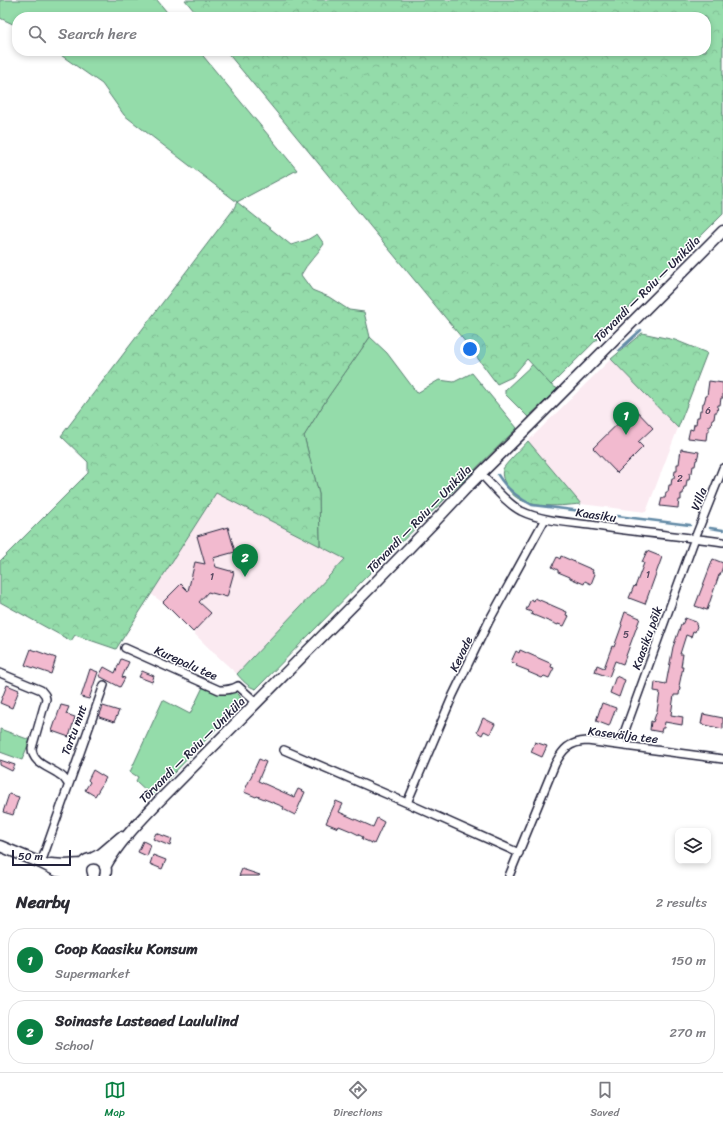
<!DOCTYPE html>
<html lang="en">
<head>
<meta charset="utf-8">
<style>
	body { margin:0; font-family:Sriracha,sans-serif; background:#f7f7f7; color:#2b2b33 }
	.controls { position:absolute; right:12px; bottom:12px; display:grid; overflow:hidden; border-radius:8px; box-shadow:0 2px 6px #0003 }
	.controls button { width:36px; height:36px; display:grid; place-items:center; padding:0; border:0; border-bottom:1px solid #e1e1e2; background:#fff; color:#2b2b33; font:20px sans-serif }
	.scale { position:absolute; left:12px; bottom:10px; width:59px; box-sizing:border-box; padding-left:4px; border:2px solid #22223b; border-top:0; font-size:11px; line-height:14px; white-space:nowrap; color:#22223b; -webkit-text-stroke:3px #fff; paint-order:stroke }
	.you { position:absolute; left:470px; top:349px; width:14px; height:14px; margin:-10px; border:3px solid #fff; border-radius:50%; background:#1a73e8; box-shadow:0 0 0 6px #1a73e833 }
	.badge { display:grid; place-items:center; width:26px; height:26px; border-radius:50%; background:#0b8043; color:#fff; font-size:13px; font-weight:700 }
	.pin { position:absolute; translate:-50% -33px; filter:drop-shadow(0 1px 2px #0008) }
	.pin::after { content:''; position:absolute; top:21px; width:14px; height:12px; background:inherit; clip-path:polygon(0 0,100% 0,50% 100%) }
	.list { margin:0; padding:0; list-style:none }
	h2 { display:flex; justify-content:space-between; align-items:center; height:52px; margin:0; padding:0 16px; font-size:17px }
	h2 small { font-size:13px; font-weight:400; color:#7c7c81 }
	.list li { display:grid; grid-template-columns:26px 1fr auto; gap:12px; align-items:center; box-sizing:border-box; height:64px; margin:0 8px 8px; padding:0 8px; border:1px solid #e1e1e2; border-radius:16px }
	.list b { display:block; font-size:15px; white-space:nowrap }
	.list p { margin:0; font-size:13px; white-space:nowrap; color:#7c7c81 }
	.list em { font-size:13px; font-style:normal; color:#7c7c81 }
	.icon { flex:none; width:22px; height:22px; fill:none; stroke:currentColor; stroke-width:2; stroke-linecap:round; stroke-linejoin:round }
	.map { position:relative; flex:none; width:723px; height:876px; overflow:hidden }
	.search { position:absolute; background:#fff; box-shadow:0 2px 6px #0003; left:12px; right:12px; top:12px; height:44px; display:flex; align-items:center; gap:10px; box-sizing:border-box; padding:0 14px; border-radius:16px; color:#7c7c81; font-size:15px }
	.sheet { height:196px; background:#fff }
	nav { display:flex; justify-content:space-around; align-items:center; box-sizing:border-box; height:56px; border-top:1px solid #e1e1e2; background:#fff; font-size:11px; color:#7c7c81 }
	nav a { display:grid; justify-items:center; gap:2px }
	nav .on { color:#0b8043 }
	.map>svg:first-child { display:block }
	.built { fill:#fbeaf1 }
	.grass { fill:#94dcaa; stroke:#5b7f72 }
	.forest { fill:url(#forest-crowns); stroke:#5b7f72 }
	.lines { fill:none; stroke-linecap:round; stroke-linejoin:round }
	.stream { stroke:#628aa6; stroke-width:2.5 }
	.building { fill:#f2bacf; stroke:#22223b }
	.street-casing { stroke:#22223b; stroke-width:10 }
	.secondary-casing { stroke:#22223b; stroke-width:13 }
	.street { stroke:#fff; stroke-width:7 }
	.secondary { stroke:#fff; stroke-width:10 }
	.labels { text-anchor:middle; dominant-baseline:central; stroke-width:3; stroke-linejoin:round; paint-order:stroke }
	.number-label { font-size:10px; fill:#564860 }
	.street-label { font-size:12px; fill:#22223b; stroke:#fff }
</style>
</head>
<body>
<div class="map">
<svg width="723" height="876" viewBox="0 0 723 876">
	<defs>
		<pattern id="forest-crowns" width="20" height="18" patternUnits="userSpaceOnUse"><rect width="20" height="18" fill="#94dcaa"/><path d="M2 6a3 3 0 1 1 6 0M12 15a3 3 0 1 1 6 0" fill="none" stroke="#7fbc93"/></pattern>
	</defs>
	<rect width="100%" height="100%" fill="#fff"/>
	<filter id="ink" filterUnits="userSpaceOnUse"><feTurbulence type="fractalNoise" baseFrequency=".025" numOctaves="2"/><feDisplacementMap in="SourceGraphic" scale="8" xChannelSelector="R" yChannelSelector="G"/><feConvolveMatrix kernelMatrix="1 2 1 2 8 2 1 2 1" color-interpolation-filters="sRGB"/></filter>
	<g filter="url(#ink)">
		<path class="built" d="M611 359 678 428 646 512 581 504 528 441Z
			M216 493 346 559 237 674 214 653 162 602 151 594Z"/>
		<path class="grass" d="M0 0H157L171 17H17V26L0 18Z
			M55 51H199L297 170 237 202 124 115 102 84Z
			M370 337 387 353 417 393 439 380 454 382 472 373 517 428 368 575 256 689C248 687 242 680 237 674L345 559 320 546 319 494 304 436 328 397Z
			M533 364 551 385 558 389 528 417 505 394V390Z
			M203 687C217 693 221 695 235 691L240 696 241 703 152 796 136 781 138 777 130 772 163 700 190 714Z
			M0 729 30 740 22 760 0 752Z"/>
		<path class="forest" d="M185 0H723V214L551 385 527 359 512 377 497 384 467 344 226 51H706V17H199Z
			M237 202 291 245 307 240 317 234 324 244C317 255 307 263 301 275L312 290 329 297 349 310 364 312 370 337 328 397 304 436 319 494 320 546 216 493 116 649 75 635 71 641 0 602V561L88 473V462L61 436 233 210Z
			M642 333 675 340 707 353 678 428 611 359Z
			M528 441 581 504C558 506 520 511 507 487 504 481 501 476 503 469 506 463 523 447 528 441Z"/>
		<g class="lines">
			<path class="stream" d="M619 350 641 330
				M498 475C506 488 518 498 532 505L589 512
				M617 516 690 525
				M710 528 723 530"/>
		</g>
		<path class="building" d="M709 381 723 383V398H721L720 405H718L717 412H715L714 419H712L711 426H709V432H707L706 440 688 438 690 429 693 430 694 424H696L697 417H699L700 410H702L703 403H704L706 396H707Z
			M634 408 653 428 638 442 643 447 617 473 593 448Z
			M681 449 699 452 697 460H696L695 466H693L692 473H690L689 480H687L686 487H684L683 494H681V500H679L678 508 660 506 662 498H665L666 492H668L669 485H671L672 478H674L675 471H677V464H679Z
			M228 527 235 552 213 558 216 567 234 572 227 597 208 592 199 602 211 613 193 632 163 602 181 584 188 591 195 562 205 564 197 536Z
			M647 551 662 557 645 604 629 598 634 586 635 587 644 563 642 562Z
			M561 556 593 570 592 572 595 574 591 584 585 581 584 584 570 578V577L558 572V570L552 567 557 557 560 559Z
			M713 559 723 563V566L720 575H719L707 610 695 606Z
			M535 598 567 612 566 615 569 616 564 626 558 624V625L543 619 531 614 532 612 526 610 531 599 534 601Z
			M625 612 640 618 623 664 615 661 609 677 595 672 597 665 604 668 612 646 614 647 622 625 621 624Z
			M685 618 696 622V625L697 626 695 632 693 631 691 637 686 635 680 654H683L681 667H683L679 686 680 687 679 695H674L671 715 683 717 682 725 665 722 664 728H662L661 732 650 730 651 721 653 722 657 711 660 692 654 691 655 682 666 684 673 647 681 625H682Z
			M31 649 56 658 51 674 25 665Z
			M520 650 552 664 551 667 554 668 549 678 544 676 542 678 528 672 529 671 516 666 517 664 511 662 516 651 519 653Z
			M121 659 129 662 122 677 125 678 120 687 99 676 104 667 115 673Z
			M90 669 98 672 89 699 81 697Z
			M142 671 154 676 152 682 139 677Z
			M616 676 625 680 619 697 610 693Z
			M7 685 19 690 12 708 0 703Z
			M602 703 616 708 609 726 596 721Z
			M61 705 69 707 66 714 75 717 69 737 52 731Z
			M103 706 119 711 114 722 99 717Z
			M703 714 723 718V729L701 724Z
			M483 718 495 724 490 734 484 731 482 735 477 732Z
			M535 742 547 746 542 757 531 752Z
			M259 759 266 762 258 781 294 797 298 789 305 792 295 815 283 809 284 807 257 796 256 797 244 792Z
			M0 760 15 765 12 771 0 765Z
			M93 770 106 778 95 796 85 790 90 782 88 780Z
			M9 794 19 797 13 815 3 812Z
			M336 801 343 804 339 812 373 827 377 818 384 822 374 844 362 839 363 837 351 831 339 826 338 828 326 823Z
			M156 833 172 839 170 846 153 839Z
			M143 841 151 845 147 856 138 852Z
			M153 855 166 860 162 869 150 864Z
			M242 869 260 875 259 876H239Z"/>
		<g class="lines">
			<g class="street-casing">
				<path id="street" d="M481 474C493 486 506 503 521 511 542 521 567 522 590 525 634 532 679 536 723 542
					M125 648 219 690C226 690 232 690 238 686L257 703
					M0 673 41 690 45 695 46 699 32 748C32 764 50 767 60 775 64 777 66 781 68 784
					M620 744 695 538 723 468
					M284 750 407 803 519 853
					M407 803 453 695 489 621 545 519
					M41 863 104 685
					M509 876 555 764C563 749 569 742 587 741L723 759"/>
			</g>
			<g class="secondary-casing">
				<path id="secondary" d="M0 846 41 863 57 871 81 875
					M93 858 101 854 121 837
					M51 864 65 865 82 864
					M105 867C119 842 139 822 159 801L376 582 439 517 467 487 529 426 723 231
					M82 876C74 853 112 852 105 876"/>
			</g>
			<use href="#street" class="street"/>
			<use href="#secondary" class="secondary"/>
		</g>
	</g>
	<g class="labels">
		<g class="number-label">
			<text x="708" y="411">6</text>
			<text x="680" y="479">2</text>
			<text x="648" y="575">1</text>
			<text x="212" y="577">1</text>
			<text x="626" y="635">5</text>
		</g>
		<g class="street-label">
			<text transform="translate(647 289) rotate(-45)">Tõrvandi — Roiu — Uniküla</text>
			<text transform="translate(699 499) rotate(-68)">Villa</text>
			<text transform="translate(596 515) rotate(8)">Kaasiku</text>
			<text transform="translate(419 519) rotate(-46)">Tõrvandi — Roiu — Uniküla</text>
			<text transform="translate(647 638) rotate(-70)">Kaasiku põik</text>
			<text transform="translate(461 654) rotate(-64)">Kevade</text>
			<text transform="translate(186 663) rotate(24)">Kurepalu tee</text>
			<text transform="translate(74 730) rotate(-70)">Tartu mnt</text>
			<text transform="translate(623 735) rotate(7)">Kasevälja tee</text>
			<text transform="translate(192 750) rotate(-45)">Tõrvandi — Roiu — Uniküla</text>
		</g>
	</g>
</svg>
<div class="controls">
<button><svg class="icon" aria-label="layers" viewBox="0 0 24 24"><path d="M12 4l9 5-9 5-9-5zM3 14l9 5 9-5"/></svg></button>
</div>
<div class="scale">50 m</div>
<div class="you"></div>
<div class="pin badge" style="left:626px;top:435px">1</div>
<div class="pin badge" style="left:245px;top:577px">2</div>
<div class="search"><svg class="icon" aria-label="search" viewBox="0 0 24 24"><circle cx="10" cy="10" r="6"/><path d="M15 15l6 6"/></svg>Search here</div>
</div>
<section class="sheet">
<h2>Nearby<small>2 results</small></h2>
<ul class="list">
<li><span class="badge">1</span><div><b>Coop Kaasiku Konsum</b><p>Supermarket</p></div><em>150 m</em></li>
<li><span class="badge">2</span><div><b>Soinaste Lasteaed Laululind</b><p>School</p></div><em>270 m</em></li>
</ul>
</section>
<nav>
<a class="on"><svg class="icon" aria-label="map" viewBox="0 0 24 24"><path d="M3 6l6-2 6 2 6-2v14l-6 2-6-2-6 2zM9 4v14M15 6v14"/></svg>Map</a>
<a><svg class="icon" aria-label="directions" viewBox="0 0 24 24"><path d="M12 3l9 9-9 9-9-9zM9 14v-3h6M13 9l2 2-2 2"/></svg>Directions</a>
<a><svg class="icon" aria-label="saved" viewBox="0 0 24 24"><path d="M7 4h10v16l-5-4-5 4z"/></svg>Saved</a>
</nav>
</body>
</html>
